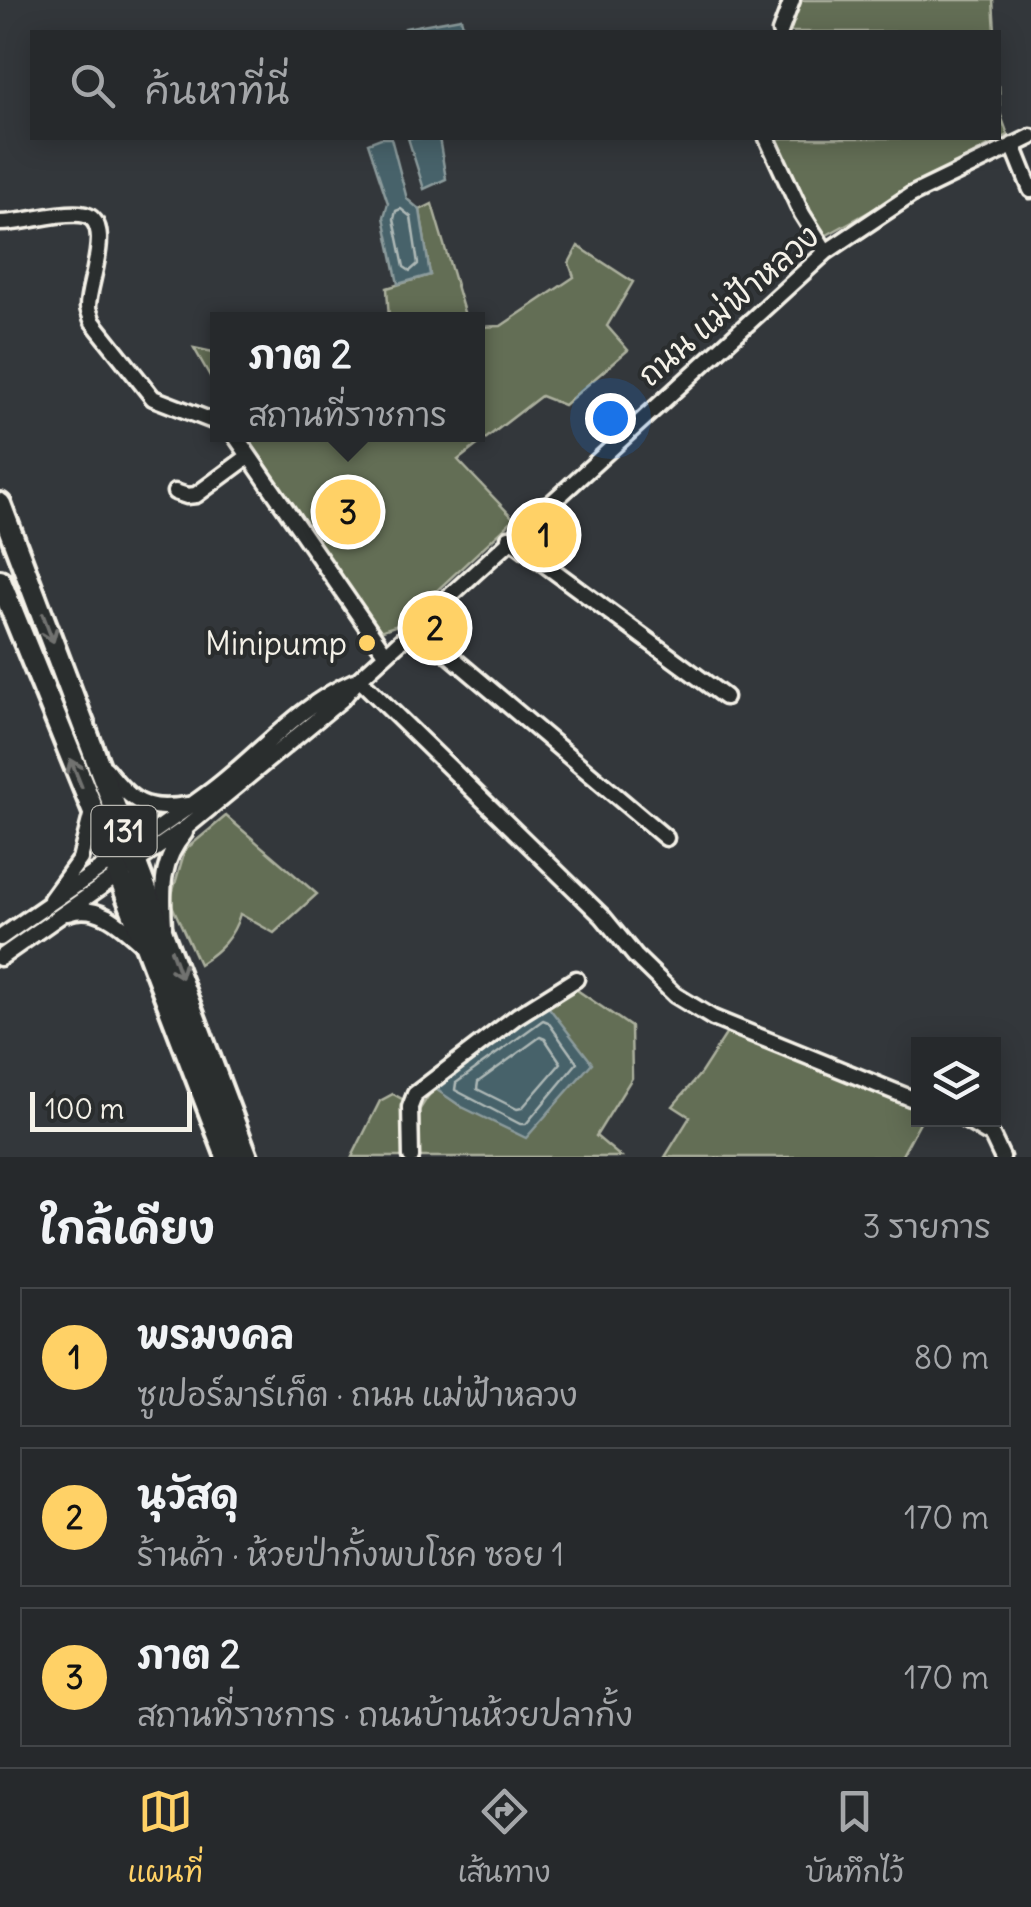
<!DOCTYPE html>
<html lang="th">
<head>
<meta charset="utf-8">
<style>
	body { margin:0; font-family:Delius,"Playpen Sans Thai",sans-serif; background:#323538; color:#f1f3f6 }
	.controls { position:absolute; right:30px; bottom:30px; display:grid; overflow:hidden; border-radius:0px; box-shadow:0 5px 25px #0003 }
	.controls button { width:90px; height:90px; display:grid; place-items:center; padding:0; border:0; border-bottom:2px solid #424548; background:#26292c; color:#f1f3f6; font:50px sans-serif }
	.scale { position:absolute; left:30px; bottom:25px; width:162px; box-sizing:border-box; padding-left:10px; border:5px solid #f4f1e8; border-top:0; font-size:28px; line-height:35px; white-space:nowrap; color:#f4f1e8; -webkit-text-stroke:8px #2a2d2e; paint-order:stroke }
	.you { position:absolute; left:610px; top:418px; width:35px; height:35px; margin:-25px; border:8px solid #fff; border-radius:50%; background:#1a73e8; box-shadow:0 0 0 15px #1a73e833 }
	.badge { display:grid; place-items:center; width:65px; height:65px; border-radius:50%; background:#ffd166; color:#111; font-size:32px; font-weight:700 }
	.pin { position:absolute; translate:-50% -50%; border:5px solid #fff; box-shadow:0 2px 10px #0006 }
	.popup { position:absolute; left:210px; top:312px; width:275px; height:130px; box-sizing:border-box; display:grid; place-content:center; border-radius:0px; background:#26292c; filter:drop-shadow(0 2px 8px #0005); font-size:32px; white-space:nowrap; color:#a4a6a9 }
	.popup b { font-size:38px; color:#f1f3f6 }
	.popup::after { content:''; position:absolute; left:50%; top:100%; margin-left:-20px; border:20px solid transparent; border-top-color:#26292c }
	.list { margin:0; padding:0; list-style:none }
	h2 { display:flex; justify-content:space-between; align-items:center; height:130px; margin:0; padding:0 40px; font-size:42px }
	h2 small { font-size:32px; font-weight:400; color:#a4a6a9 }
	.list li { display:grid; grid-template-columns:65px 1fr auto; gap:30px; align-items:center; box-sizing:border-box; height:140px; margin:0 20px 20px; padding:0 20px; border:2px solid #424548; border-radius:0px }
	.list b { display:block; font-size:38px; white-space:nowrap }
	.list p { margin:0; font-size:32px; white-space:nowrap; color:#a4a6a9 }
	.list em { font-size:32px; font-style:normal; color:#a4a6a9 }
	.icon { flex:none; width:55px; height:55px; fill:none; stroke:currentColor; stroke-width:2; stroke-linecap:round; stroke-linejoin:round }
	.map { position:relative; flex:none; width:1031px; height:1157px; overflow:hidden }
	.search { position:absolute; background:#26292c; box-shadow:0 5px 25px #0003; left:30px; right:30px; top:30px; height:110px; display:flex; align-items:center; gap:25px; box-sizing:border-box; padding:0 35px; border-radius:0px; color:#a4a6a9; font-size:38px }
	.sheet { height:610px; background:#26292c }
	nav { display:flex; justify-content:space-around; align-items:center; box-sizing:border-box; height:140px; border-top:2px solid #424548; background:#26292c; font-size:28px; color:#a4a6a9 }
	nav a { display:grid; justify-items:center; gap:5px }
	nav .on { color:#ffd166 }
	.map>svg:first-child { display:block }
	.green { fill:#646e55; stroke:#acb09e; stroke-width:2.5 }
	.water { fill:#46626a; stroke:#8c9b9c; stroke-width:2.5 }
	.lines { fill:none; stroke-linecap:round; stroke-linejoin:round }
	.shore { stroke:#aeb8b6; stroke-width:2.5 }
	.minor-casing { stroke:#f4f1e8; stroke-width:21 }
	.highway-casing { stroke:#f4f1e8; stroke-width:28 }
	.minor { stroke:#2a2d2e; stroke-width:14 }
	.highway { stroke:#2a2d2e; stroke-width:20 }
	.oneway { stroke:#71726f }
	.poi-dot { fill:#ffd166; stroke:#2a2d2e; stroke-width:4 }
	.labels { text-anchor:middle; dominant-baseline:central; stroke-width:8; stroke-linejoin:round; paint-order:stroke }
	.shield { fill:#2a2d2e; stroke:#b7b6b0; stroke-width:2.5 }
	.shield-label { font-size:30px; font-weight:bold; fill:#f4f1e8 }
	.street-label { font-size:32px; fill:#f4f1e8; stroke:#2a2d2e }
	.poi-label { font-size:32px; fill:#f4f1e8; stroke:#2a2d2e; text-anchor:end }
</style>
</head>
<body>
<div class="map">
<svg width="1031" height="1157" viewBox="0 0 1031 1157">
	<rect width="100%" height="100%" fill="#33373b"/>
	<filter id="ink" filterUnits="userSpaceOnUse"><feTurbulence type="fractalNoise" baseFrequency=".01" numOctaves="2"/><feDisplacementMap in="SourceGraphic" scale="20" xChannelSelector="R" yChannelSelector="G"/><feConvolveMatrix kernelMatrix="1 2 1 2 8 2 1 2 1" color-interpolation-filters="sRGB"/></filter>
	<g filter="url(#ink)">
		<path class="green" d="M792 0H993L995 32H780Z
			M999 85 1000 113 1008 135 825 236 802 214 767 138H998Z
			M432 204 466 319H389L387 288 430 275 420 210Z
			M578 246 633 282 607 326 628 350 564 405 541 396 458 460 514 519 401 624 377 632 243 435 478 434V327L501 326 574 277 569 263Z
			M194 348 218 353V390Z
			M226 816 317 894 274 933 240 914C233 938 219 951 199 964L170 901 185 850Z
			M574 988 631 1027 632 1078 596 1136 621 1157H352L380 1101 393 1094 420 1109 434 1087 462 1107 547 1005Z
			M730 1028 918 1107 921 1120 901 1157H665L690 1117 673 1106 701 1073Z"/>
		<path class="water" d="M461 18 465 32H406L405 28Z
			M381 138H391L407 199 420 210 430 275 398 284 384 217 388 203 368 143Z
			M408 138H439L446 179 424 189Z
			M547 1005 592 1063 526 1138 462 1107 434 1088 492 1042Z"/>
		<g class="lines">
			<path class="shore" d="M401 209 411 217 418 264 410 271 404 267 394 219 396 211Z
				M543 1020 548 1022 577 1063 526 1124H520L455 1090 456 1083Z
				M540 1037 545 1039 561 1063 522 1108 517 1109 477 1089 478 1082Z"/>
			<g class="minor-casing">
				<path id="minor" d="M780 32 792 0
					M767 138 802 214 826 252
					M1013 145 1031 190
					M0 223C26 223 54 212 80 214 118 217 87 285 88 307 88 309 92 320 93 322L153 398 218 423
					M234 434 385 653
					M175 492 187 496 196 495 249 456
					M509 538 725 697
					M415 626 666 838
					M359 679 603 917 635 956 675 995 713 1018 918 1101
					M106 769C134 804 144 811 188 805
					M51 899 80 859 92 812
					M68 913C99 902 123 927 144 946
					M164 926C162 890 160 862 185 833
					M0 938C69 889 140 843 208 793 257 757 297 706 354 681
					M0 958 188 826 342 699 359 679 826 252 911 195 1031 137
					M965 1120 992 1136 1002 1157
					M411 1157 410 1107 415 1094 517 1016 576 979"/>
			</g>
			<g class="highway-casing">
				<path id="highway" d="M0 504 247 1157
					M0 581 112 857 227 1157"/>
			</g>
			<use href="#minor" class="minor"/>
			<use href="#highway" class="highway"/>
		</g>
		<defs><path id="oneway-shaft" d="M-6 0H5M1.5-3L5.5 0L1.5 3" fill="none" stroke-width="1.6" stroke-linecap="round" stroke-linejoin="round" transform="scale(2.5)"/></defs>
		<g class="oneway">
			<use href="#oneway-shaft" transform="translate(48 628) rotate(69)"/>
			<use href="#oneway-shaft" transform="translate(76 773) rotate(-112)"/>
			<use href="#oneway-shaft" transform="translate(176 964) rotate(70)"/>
		</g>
	</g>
	<circle class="poi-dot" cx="367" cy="643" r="10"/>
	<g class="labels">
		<rect class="shield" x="91.5" y="806" width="65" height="50" rx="8"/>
		<g class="shield-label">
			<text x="124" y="831">131</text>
		</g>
		<g class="street-label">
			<text transform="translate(728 305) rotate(-41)">ถนน แม่ฟ้าหลวง</text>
		</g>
		<g class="poi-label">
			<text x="347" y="643">Minipump</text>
		</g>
	</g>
</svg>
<div class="controls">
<button><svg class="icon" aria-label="layers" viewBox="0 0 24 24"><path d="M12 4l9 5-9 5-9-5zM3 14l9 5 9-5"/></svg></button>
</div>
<div class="scale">100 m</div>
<div class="you"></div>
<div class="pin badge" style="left:544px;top:535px">1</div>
<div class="pin badge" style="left:435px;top:628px">2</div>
<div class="pin badge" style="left:348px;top:512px">3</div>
<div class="popup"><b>ภาต 2</b>สถานที่ราชการ</div>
<div class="search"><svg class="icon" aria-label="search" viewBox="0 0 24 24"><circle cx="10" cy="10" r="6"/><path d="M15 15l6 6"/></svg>ค้นหาที่นี่</div>
</div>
<section class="sheet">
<h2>ใกล้เคียง<small>3 รายการ</small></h2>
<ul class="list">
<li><span class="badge">1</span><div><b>พรมงคล</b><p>ซูเปอร์มาร์เก็ต · ถนน แม่ฟ้าหลวง</p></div><em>80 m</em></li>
<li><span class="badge">2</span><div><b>นุวัสดุ</b><p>ร้านค้า · ห้วยป่ากั้งพบโชค ซอย 1</p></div><em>170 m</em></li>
<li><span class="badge">3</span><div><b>ภาต 2</b><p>สถานที่ราชการ · ถนนบ้านห้วยปลากั้ง</p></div><em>170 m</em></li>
</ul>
</section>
<nav>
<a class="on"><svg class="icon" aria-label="map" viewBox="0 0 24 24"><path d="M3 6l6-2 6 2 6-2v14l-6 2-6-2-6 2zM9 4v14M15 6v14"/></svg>แผนที่</a>
<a><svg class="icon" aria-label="directions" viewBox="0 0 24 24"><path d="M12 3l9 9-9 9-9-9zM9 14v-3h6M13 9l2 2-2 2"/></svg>เส้นทาง</a>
<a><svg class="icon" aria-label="saved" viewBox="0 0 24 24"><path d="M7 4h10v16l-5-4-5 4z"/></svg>บันทึกไว้</a>
</nav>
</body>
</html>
